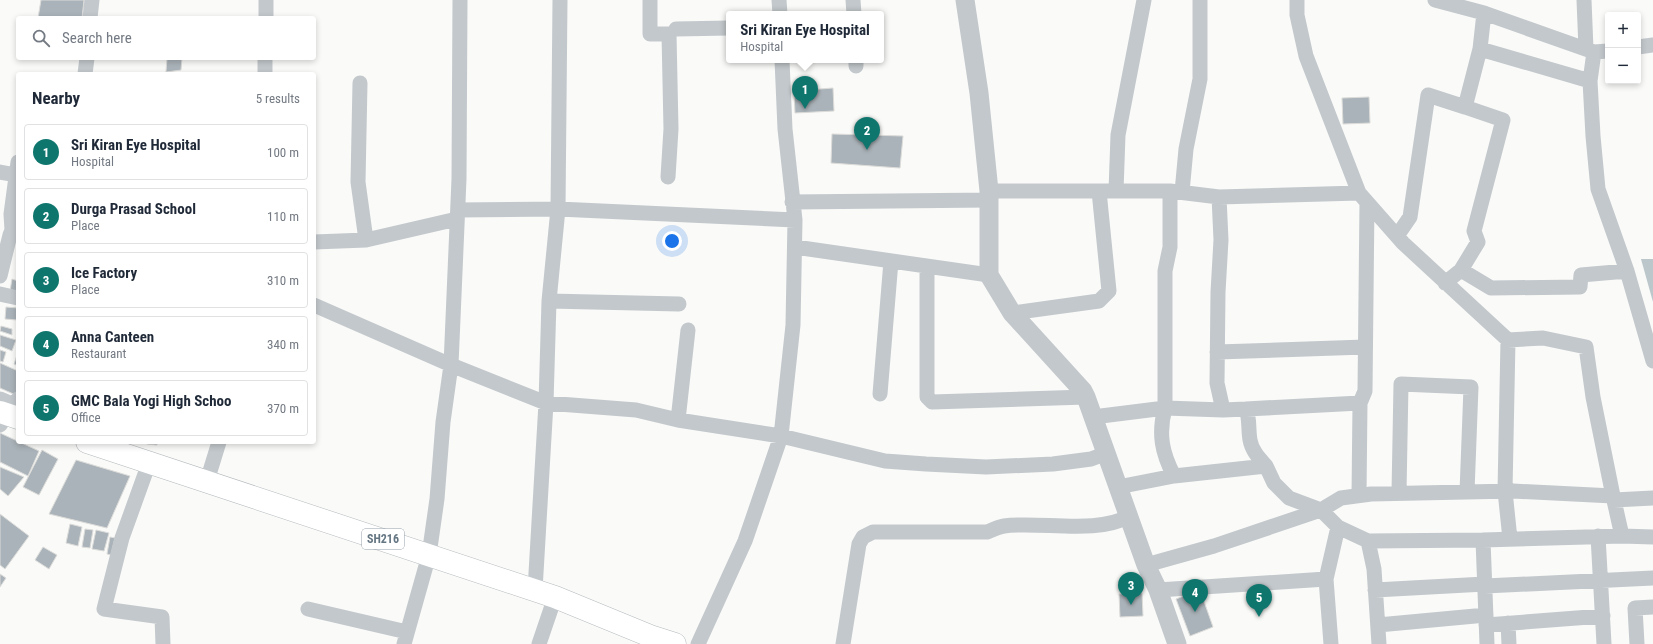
<!DOCTYPE html>
<html lang="en">
<head>
<meta charset="utf-8">
<style>
	body { margin:0; font-family:"Roboto Condensed",sans-serif; background:#f2f2f3; color:#1f2937 }
	.controls { position:absolute; right:12px; top:12px; display:grid; overflow:hidden; border-radius:4px; box-shadow:0 2px 6px #0003 }
	.controls button { width:36px; height:36px; display:grid; place-items:center; padding:0; border:0; border-bottom:1px solid #e0e1e3; background:#fff; color:#1f2937; font:20px sans-serif }
	.you { position:absolute; left:672px; top:241px; width:14px; height:14px; margin:-10px; border:3px solid #fff; border-radius:50%; background:#1a73e8; box-shadow:0 0 0 6px #1a73e833 }
	.badge { display:grid; place-items:center; width:26px; height:26px; border-radius:50%; background:#0f766e; color:#fff; font-size:13px; font-weight:700 }
	.pin { position:absolute; translate:-50% -33px; filter:drop-shadow(0 1px 2px #0008) }
	.pin::after { content:''; position:absolute; top:21px; width:14px; height:12px; background:inherit; clip-path:polygon(0 0,100% 0,50% 100%) }
	.popup { position:absolute; left:726px; top:11px; width:158px; height:52px; box-sizing:border-box; display:grid; place-content:center; border-radius:4px; background:#fff; filter:drop-shadow(0 1px 3px #0005); font-size:13px; white-space:nowrap; color:#747a83 }
	.popup b { font-size:15px; color:#1f2937 }
	.popup::after { content:''; position:absolute; left:50%; top:100%; margin-left:-8px; border:8px solid transparent; border-top-color:#fff }
	.list { margin:0; padding:0; list-style:none }
	h2 { display:flex; justify-content:space-between; align-items:center; height:52px; margin:0; padding:0 16px; font-size:17px }
	h2 small { font-size:13px; font-weight:400; color:#747a83 }
	.list li { display:grid; grid-template-columns:26px 1fr auto; gap:12px; align-items:center; box-sizing:border-box; height:56px; margin:0 8px 8px; padding:0 8px; border:1px solid #e0e1e3; border-radius:4px }
	.list b { display:block; font-size:15px; white-space:nowrap }
	.list p { margin:0; font-size:13px; white-space:nowrap; color:#747a83 }
	.list em { font-size:13px; font-style:normal; color:#747a83 }
	.icon { flex:none; width:22px; height:22px; fill:none; stroke:currentColor; stroke-width:2; stroke-linecap:round; stroke-linejoin:round }
	.map { position:relative; flex:none; width:1653px; height:644px; overflow:hidden }
	.search { position:absolute; background:#fff; box-shadow:0 2px 6px #0003; left:16px; top:16px; width:300px; height:44px; display:flex; align-items:center; gap:10px; box-sizing:border-box; padding:0 14px; border-radius:4px; color:#747a83; font-size:15px }
	.panel { position:absolute; background:#fff; box-shadow:0 2px 6px #0003; left:16px; top:72px; width:300px; height:372px; border-radius:4px }
	.map>svg:first-child { display:block }
	.water { fill:#bbc7cb }
	.building { fill:#aab3b9; stroke:#dcdcda }
	.lines { fill:none; stroke-linecap:round; stroke-linejoin:round }
	.primary-casing { stroke:#b5babe; stroke-width:23 }
	.minor { stroke:#c3c8cc; stroke-width:15 }
	.tertiary { stroke:#c3c8cc; stroke-width:19 }
	.primary { stroke:#fff; stroke-width:22 }
	.labels { text-anchor:middle; dominant-baseline:central; stroke-width:4; stroke-linejoin:round; paint-order:stroke }
	.shield { fill:#fff; stroke:#939fa8; stroke-width:1 }
	.shield-label { font-size:12px; font-weight:bold; fill:#657683 }
</style>
</head>
<body>
<div class="map">
<svg width="1653" height="644" viewBox="0 0 1653 644">
	<rect width="100%" height="100%" fill="#fafaf8"/>
	<path class="water" d="M1641 259H1653V302Z"/>
	<path class="building" d="M41 0H84L82 18H38Z
		M167 58H182L181 70 166 72Z
		M833 88 834 111 795 113 794 91Z
		M1369 97 1370 123 1343 124 1342 98Z
		M832 134 903 136 900 168 831 163Z
		M12 279 18 281V293L10 291Z
		M6 307 18 308 17 320 5 319Z
		M1 326 12 329V335L0 331Z
		M0 335 16 340 12 351 0 346Z
		M0 350 6 352 3 362 0 361Z
		M17 355 18 356V366L14 364Z
		M0 363 18 371V396L0 388Z
		M0 433 39 451 28 476 0 462Z
		M147 442H157V445L147 444Z
		M42 450 58 459 39 495 23 487Z
		M76 460 130 476 107 528 49 514Z
		M0 467 24 477 8 496 0 489Z
		M0 514 29 536 5 569 0 565Z
		M70 524 82 527 78 546 66 543Z
		M85 529 93 530 90 548 82 547Z
		M96 530 109 533 104 551 92 549Z
		M110 537 115 538 111 555 107 554Z
		M43 547 57 555 49 569 35 560Z
		M0 574 6 578 0 587Z
		M1200 590 1213 627 1190 636 1176 599Z
		M1142 593 1143 616 1120 617 1119 594Z"/>
	<g class="lines">
		<g class="primary-casing">
			<path id="primary" d="M0 412 18 418
				M87 442 555 597 650 636 675 644"/>
		</g>
		<path class="minor" d="M266 0V18
			M650 0V34H669L671 129 668 177
			M779 0 780 14
			M853 0 854 14
			M1297 0V15L1306 56 1359 193 1403 243 1508 340
			M1435 0 1484 13 1594 52 1590 81 1593 136 1598 189 1627 271 1653 361
			M1584 0 1586 49
			M1484 13 1480 49 1590 81
			M90 18 92 0
			M676 29 729 28
			M1638 47 1653 45
			M1594 52 1608 51
			M856 60V66
			M85 74 87 58
			M265 74V58
			M360 83 358 182 366 240
			M0 172 16 175
			M989 191H1170V247L1165 271V408C1158 434 1162 453 1174 476
			M1116 191 1118 135 1144 0
			M1170 191 1219 197 1221 240 1218 292 1217 383 1223 410 1246 409C1250 419 1248 429 1250 440 1252 451 1259 458 1266 466
			M1182 192 1186 149 1200 79V0
			M1219 197 1359 193
			M792 202 989 200
			M458 210 558 209 795 220
			M12 230 11 214 18 162
			M1397 236 1410 217 1428 95 1465 107 1480 49
			M314 242 366 240 457 219
			M795 247 989 275
			M927 266V397L932 402 1086 397
			M1461 270 1491 288 1580 287 1581 275 1627 271
			M0 276 10 235 12 230 18 231
			M1445 283 1461 270 1478 242 1474 231 1503 120 1465 107
			M0 294 18 298
			M549 301 679 304
			M314 305 451 365 546 403 636 410 678 420 781 436 885 461 926 464 986 467 1053 464 1091 459 1107 453
			M1012 313 1099 301 1109 291 1099 191
			M1217 352 1365 347
			M880 394 891 261
			M0 399 14 405
			M1360 403 1365 391 1367 202
			M1246 409 1360 403 1359 495
			M1093 417 1165 408 1223 410
			M678 420 688 330
			M0 425 18 399
			M149 463 122 538 104 609 162 617 163 644
			M207 481 219 442
			M1118 487 1174 476 1266 466 1274 483 1289 498 1321 510 1338 527 1368 541
			M1399 493 1401 384 1471 387 1467 492
			M1614 500 1653 498
			M1598 536 1604 644
			M1510 539 1505 491 1508 340 1543 338 1586 347 1593 397 1613 496
			M1483 540 1622 536
			M1146 565 1214 546 1321 510 1341 498 1371 494 1513 491 1613 496 1622 536 1653 537
			M1485 586 1653 578
			M535 590 546 403 549 301 558 209 560 0
			M1158 590 1326 579
			M1375 590 1485 584
			M308 609 407 632
			M1508 623 1509 644
			M1378 625 1486 615
			M1486 625 1603 616
			M404 644 429 555 437 499 443 422 451 365 459 179 460 0
			M539 644 555 597
			M698 644 745 541 781 436 793 325 795 220 785 129 782 60
			M843 644 859 544 863 537 873 532H987C992 530 998 527 1004 526 1041 521 1097 535 1129 516
			M1331 644 1326 579 1338 527
			M1379 644 1374 569 1368 541 1483 540 1487 644
			M1637 644 1635 608 1653 607"/>
		<path class="tertiary" d="M965 0 979 93 989 191V275L1012 313 1083 391 1086 397 1146 565 1158 590 1177 644"/>
		<use href="#primary" class="primary"/>
	</g>
	<g class="labels">
		<rect class="shield" x="362" y="529" width="42" height="20" rx="3"/>
		<g class="shield-label">
			<text x="383" y="539">SH216</text>
		</g>
	</g>
</svg>
<div class="controls">
<button>+</button>
<button>−</button>
</div>
<div class="you"></div>
<div class="pin badge" style="left:805px;top:109px">1</div>
<div class="popup"><b>Sri Kiran Eye Hospital</b>Hospital</div>
<div class="pin badge" style="left:867px;top:150px">2</div>
<div class="pin badge" style="left:1131px;top:605px">3</div>
<div class="pin badge" style="left:1195px;top:612px">4</div>
<div class="pin badge" style="left:1259px;top:617px">5</div>
<div class="search"><svg class="icon" aria-label="search" viewBox="0 0 24 24"><circle cx="10" cy="10" r="6"/><path d="M15 15l6 6"/></svg>Search here</div>
<section class="panel">
<h2>Nearby<small>5 results</small></h2>
<ul class="list">
<li><span class="badge">1</span><div><b>Sri Kiran Eye Hospital</b><p>Hospital</p></div><em>100 m</em></li>
<li><span class="badge">2</span><div><b>Durga Prasad School</b><p>Place</p></div><em>110 m</em></li>
<li><span class="badge">3</span><div><b>Ice Factory</b><p>Place</p></div><em>310 m</em></li>
<li><span class="badge">4</span><div><b>Anna Canteen</b><p>Restaurant</p></div><em>340 m</em></li>
<li><span class="badge">5</span><div><b>GMC Bala Yogi High Schoo</b><p>Office</p></div><em>370 m</em></li>
</ul>
</section>
</div>
</body>
</html>
